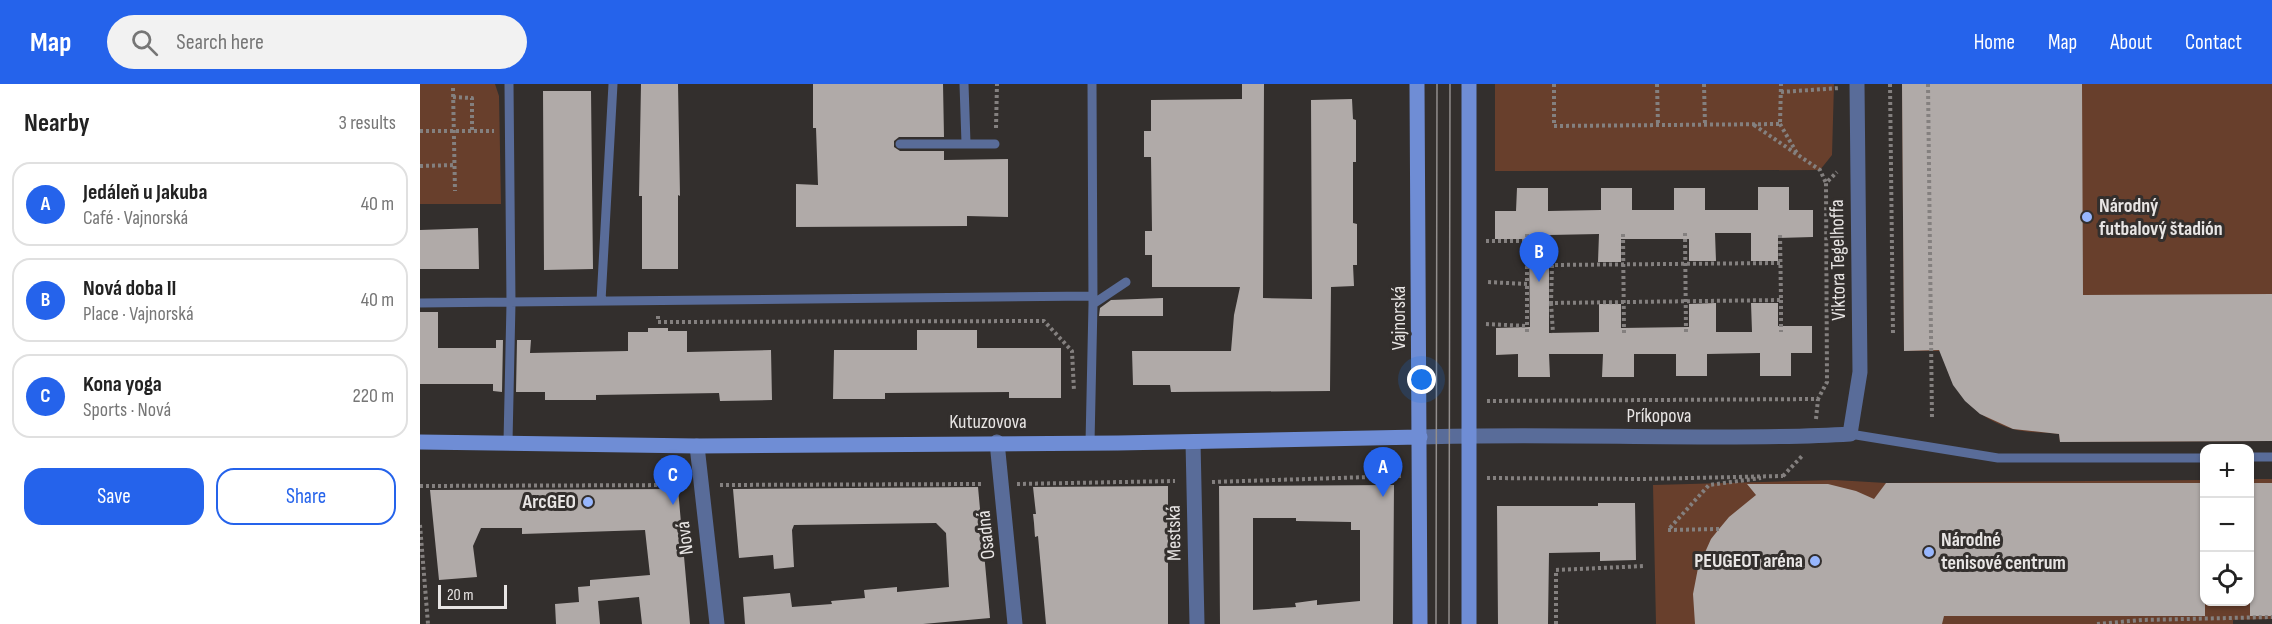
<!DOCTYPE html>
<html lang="en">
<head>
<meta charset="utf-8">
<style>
	body { margin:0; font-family:"Sofia Sans Condensed",sans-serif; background:#f2f2f2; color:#222 }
	.controls { position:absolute; right:18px; bottom:18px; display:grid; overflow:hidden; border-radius:12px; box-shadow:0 2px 4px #0004 }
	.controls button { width:54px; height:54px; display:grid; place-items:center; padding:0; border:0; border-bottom:2px solid #e0e0e0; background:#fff; color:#222; font:30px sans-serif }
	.scale { position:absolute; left:18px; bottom:15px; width:69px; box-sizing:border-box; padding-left:6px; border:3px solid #e8e5e4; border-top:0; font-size:16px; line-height:21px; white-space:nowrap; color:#e8e5e4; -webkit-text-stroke:4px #332f2d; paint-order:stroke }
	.you { position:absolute; left:1002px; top:296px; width:21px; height:21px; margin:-15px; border:4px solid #fff; border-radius:50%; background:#1a73e8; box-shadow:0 0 0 9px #1a73e833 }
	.badge { display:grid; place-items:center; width:39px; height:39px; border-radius:50%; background:#2563eb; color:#fff; font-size:20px; font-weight:700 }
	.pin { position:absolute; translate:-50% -50px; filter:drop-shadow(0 2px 3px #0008) }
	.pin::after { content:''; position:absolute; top:32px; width:21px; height:18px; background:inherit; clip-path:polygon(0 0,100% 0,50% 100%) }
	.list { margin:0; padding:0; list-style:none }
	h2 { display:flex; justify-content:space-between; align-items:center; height:78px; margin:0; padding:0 24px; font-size:26px }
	h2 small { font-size:20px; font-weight:400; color:#767676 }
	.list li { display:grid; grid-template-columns:39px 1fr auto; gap:18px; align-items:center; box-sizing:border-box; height:84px; margin:0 12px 12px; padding:0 12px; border:2px solid #e0e0e0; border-radius:18px }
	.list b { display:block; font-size:22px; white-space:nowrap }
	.list p { margin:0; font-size:20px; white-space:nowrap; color:#767676 }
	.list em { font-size:20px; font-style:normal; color:#767676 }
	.actions { display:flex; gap:12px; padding:18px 24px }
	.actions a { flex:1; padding:14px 0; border:2px solid #2563eb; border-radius:18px; text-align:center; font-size:21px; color:#2563eb }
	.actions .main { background:#2563eb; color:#fff }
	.icon { flex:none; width:33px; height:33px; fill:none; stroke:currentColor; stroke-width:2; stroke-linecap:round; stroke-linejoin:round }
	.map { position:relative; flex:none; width:1852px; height:540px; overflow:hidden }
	header { display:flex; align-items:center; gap:36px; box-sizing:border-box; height:84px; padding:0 30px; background:#2563eb; color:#fff }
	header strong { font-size:28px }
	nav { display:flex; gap:33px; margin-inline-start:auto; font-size:21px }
	.search { width:420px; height:54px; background:#f2f2f2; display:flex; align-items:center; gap:15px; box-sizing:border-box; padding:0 21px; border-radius:33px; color:#767676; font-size:22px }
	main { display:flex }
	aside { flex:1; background:#fff }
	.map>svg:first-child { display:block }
	.green { fill:#683f2c }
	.building { fill:#b0aaa8; fill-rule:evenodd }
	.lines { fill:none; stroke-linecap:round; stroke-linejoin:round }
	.path { stroke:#84807f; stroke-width:4; stroke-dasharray:3 3; stroke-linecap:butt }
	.lane { stroke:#596c99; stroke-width:9 }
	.street { stroke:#596c99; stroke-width:15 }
	.secondary { stroke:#6f8dd5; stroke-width:15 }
	.tram { stroke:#928e8d; stroke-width:1.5 }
	.poi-dot { fill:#97b6fd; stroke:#332f2d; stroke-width:2 }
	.labels { text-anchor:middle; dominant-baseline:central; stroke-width:6; stroke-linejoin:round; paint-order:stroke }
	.poi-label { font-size:20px; font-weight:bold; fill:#e8e5e4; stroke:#332f2d; text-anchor:start }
	.street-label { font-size:20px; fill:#e8e5e4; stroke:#332f2d }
</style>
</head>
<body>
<header>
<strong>Map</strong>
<div class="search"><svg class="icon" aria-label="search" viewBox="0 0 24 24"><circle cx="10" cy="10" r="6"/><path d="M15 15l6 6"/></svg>Search here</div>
<nav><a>Home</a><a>Map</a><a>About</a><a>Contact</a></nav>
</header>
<main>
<aside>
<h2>Nearby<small>3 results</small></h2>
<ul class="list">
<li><span class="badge">A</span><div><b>Jedáleň u Jakuba</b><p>Café · Vajnorská</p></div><em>40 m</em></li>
<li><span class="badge">B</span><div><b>Nová doba II</b><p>Place · Vajnorská</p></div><em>40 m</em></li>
<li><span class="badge">C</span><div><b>Kona yoga</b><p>Sports · Nová</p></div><em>220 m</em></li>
</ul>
<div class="actions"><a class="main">Save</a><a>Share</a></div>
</aside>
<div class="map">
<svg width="1852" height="540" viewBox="0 0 1852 540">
	<rect width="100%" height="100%" fill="#332f2d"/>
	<path class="green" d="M0 0H75L79 12 81 120H0Z
		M1075 0H1414L1412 71 1400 86 1075 87Z
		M1482 0H1852V357L1640 358 1639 350C1624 348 1607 349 1593 345 1557 335 1526 305 1524 267H1484Z
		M1830 395H1852V535L1813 536V540H1236L1233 401 1415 396 1466 399 1784 396V518H1830Z"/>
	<path class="building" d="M221 0H258L260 112 258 111V185H222V112H219Z
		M393 0H523L524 53H479L474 57V63L480 67H524V76L588 75V133L547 132V142L376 143V100L398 101 396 44H393Z
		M822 0H844L843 214 892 215 891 16 932 15 933 35 936 36V78H933V139L937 140V181H933L934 202 911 203 910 307 751 308 750 301H713L712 267H811L814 231 820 203H732V171H725V147H732L731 73H724V47H731V16L822 15Z
		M1482 0H1662L1663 211 1852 210V357L1640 358 1639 350 1593 345 1560 330 1545 317 1533 301 1519 266 1484 267Z
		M123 7H171L173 185 124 186Z
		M1338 103H1369V126H1393V153L1358 154V177H1331V149H1295L1296 177H1269V155H1201V178H1178L1179 150 1129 151V249L1179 248V220H1201V244L1269 243V220L1296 219V248H1332L1331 219H1358V242H1392V269H1371V292H1340V269L1287 270V292H1256V270H1214V293H1182L1183 270H1129L1130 293H1098V270L1076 271V244L1110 243 1109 155H1075V127H1096L1097 104H1128V127L1181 126V104H1212V126H1254V104H1285V126H1338Z
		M58 144 59 185H0V146Z
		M743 214V232H679L680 224 691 216Z
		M0 228H18V264H76V256H83L82 308 73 307V300H0Z
		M228 244H248V247H267V268L351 266 352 316 300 317 299 309 176 311V316H125V308H96L97 256H111L110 269 208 267V248H228Z
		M497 246H557V264H641V314H589V308L465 309V315H413L414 266H497Z
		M1466 399H1785V532H1524L1522 540H1275L1273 510 1278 484 1291 455 1299 445 1309 433 1336 411 1327 400H1408L1436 407 1454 415Z
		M1830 399H1852V532H1830Z
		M974 401 973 540H800L799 402ZM833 434H876V437L931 438V446H940V517L897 521V516L875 519 876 523 833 526Z
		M748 402V427H750V450H748V540H626L618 452 615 453 614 439 613 430H616L613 403Z
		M558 403 570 534 503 540H325L323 513 370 509 372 523 412 520 411 517 445 514 444 506 477 503V508L529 503 526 449 516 439 374 441 372 446 374 483 354 485 353 471 319 474 313 405Z
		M258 405 270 540H222L219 513 178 517 180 540H136L135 520 159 518 158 503 170 502V496L230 491 225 446 102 450V444H61L53 462 57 493 19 496 10 406Z
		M1178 419H1215L1216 476 1180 477V468L1129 469 1128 540H1078L1077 422H1178Z"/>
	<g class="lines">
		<path class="path" d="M1134 0V42L1360 40 1361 0
			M1237 0 1238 41
			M1284 0 1285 41
			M1470 0 1473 249
			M1508 0 1512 335
			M33 4 35 107
			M1361 8 1420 4
			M33 13 52 14V47
			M1360 40 1378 71
			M1334 41 1400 86 1406 99
			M576 44 577 0
			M0 47H74
			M0 82 35 81
			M1265 149 1266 248
			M1107 150V157
			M1203 150 1204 249
			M1066 157H1107V200L1067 198
			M1360 179 1132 181 1131 219 1361 216 1360 149
			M1361 216V248
			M1131 219 1133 249
			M238 232V238L624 237 652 267 654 307
			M1066 240 1107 242V200
			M1107 248V242
			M1067 317 1398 315 1407 298 1406 99 1417 88
			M1396 335 1398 315
			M1363 392 1383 371
			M1067 394 1222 395 1363 392
			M792 398 981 392
			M597 400 755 397
			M300 401 563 400
			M0 402 263 401
			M0 441 8 540
			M1299 445 1248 446 1289 401 1341 394
			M1136 540V486L1225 482
			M1677 540 1722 536 1852 533"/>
		<path class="lane" d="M544 0 546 59
			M480 60H575
			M181 217 193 0
			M0 219 673 212
			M673 220 706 198
			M1430 350 1578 374H1784
			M88 358 91 219 89 0
			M670 359 673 220 672 0
			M1830 373H1852"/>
		<path class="street" d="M1000 353C1099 350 1198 353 1298 353 1342 353 1386 353 1430 350L1440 288 1437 0
			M577 358 595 540
			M773 358 777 540
			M277 362 297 540"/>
		<path class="secondary" d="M997 0 1000 540
			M0 358 277 362 698 359 1000 353
			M1049 540V0"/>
		<path class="tram" d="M1016 540 1017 0
			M1029 540 1030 0"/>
	</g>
	<g class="poi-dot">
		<circle cx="1667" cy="133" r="6"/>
		<circle cx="168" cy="418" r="6"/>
		<circle cx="1509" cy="468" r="6"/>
		<circle cx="1395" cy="477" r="6"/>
	</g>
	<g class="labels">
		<g class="poi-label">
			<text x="1679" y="122">Národný<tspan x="1679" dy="23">futbalový štadión</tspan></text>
			<text x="156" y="418" text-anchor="end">ArcGEO</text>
			<text x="1521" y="456">Národné<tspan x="1521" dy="23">tenisové centrum</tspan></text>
			<text x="1383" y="477" text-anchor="end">PEUGEOT aréna</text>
		</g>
		<g class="street-label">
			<text transform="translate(1418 176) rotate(-91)">Viktora Tegelhoffa</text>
			<text transform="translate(979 234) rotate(-90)">Vajnorská</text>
			<text x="1239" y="332">Príkopova</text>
			<text x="568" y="338">Kutuzovova</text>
			<text transform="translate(754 449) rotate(-91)">Mestská</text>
			<text transform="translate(566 451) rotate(-96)">Osadná</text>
			<text transform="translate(265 454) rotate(-97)">Nová</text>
		</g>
	</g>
</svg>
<div class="controls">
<button>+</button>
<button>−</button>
<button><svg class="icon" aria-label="locate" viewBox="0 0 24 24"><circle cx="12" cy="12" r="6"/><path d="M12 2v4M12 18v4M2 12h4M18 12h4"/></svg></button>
</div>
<div class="scale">20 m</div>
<div class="you"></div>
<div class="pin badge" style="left:963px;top:413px">A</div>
<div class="pin badge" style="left:1119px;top:198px">B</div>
<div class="pin badge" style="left:253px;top:421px">C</div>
</div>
</main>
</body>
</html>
